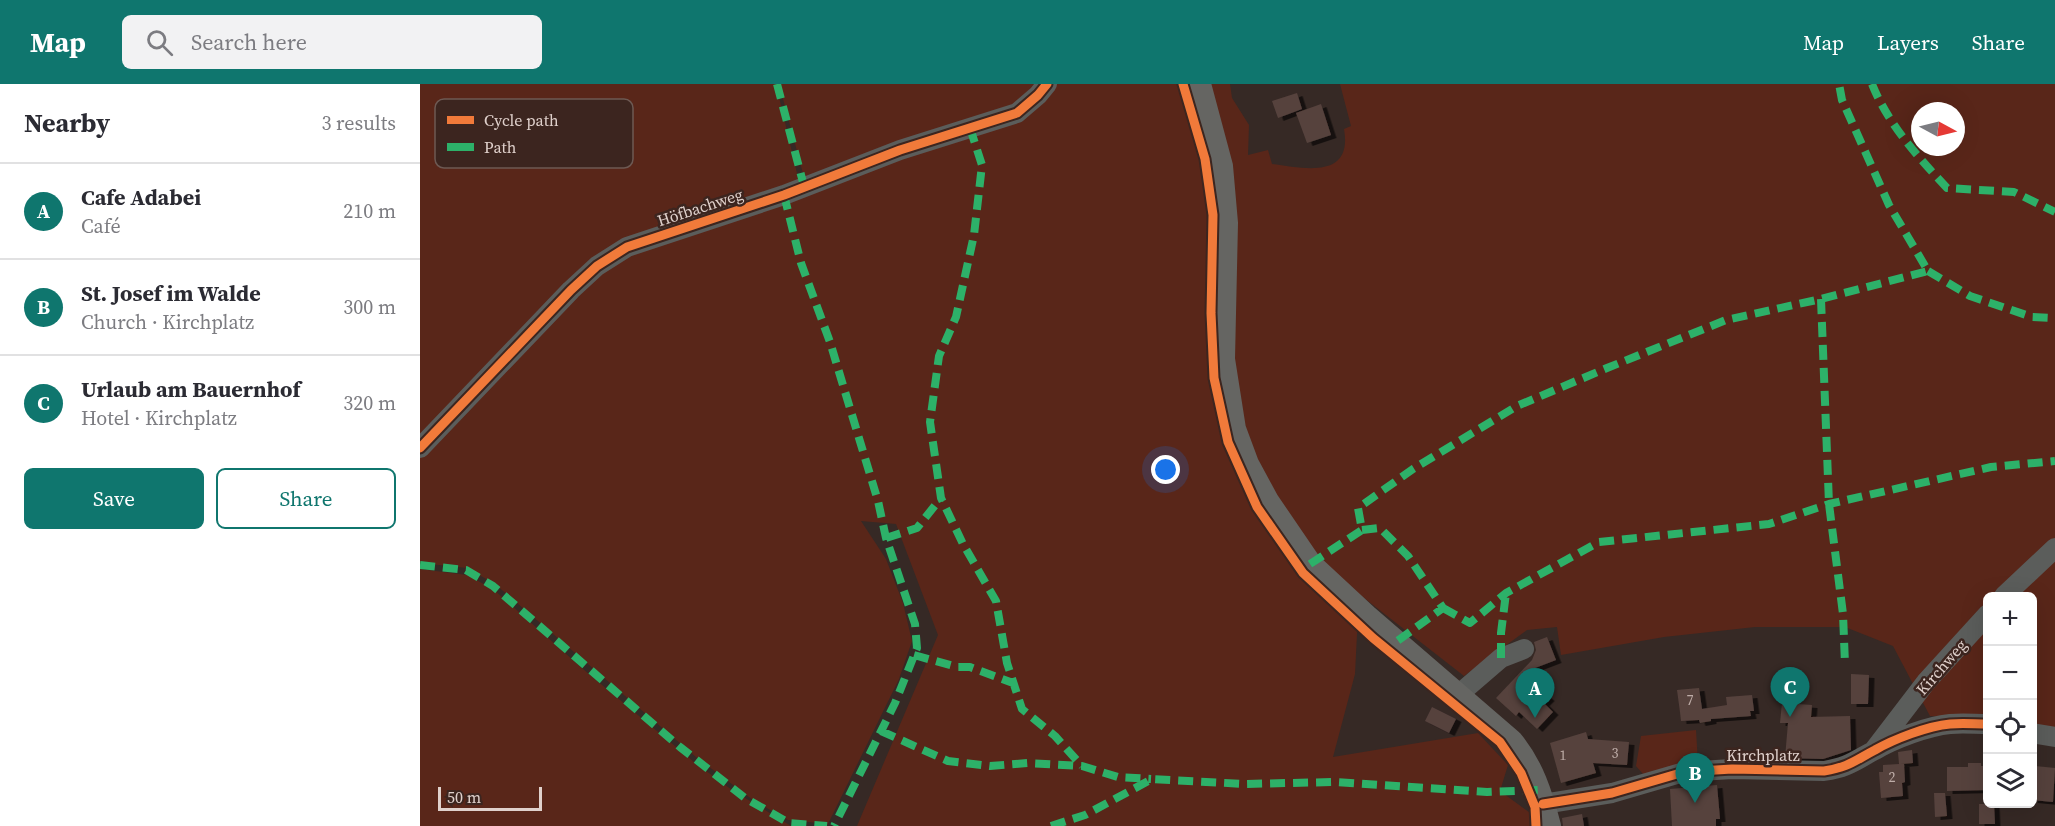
<!DOCTYPE html>
<html lang="en">
<head>
<meta charset="utf-8">
<style>
	body { margin:0; font-family:"Source Serif 4",serif; background:#f2f2f3; color:#2b2b33 }
	.controls { position:absolute; right:18px; bottom:18px; display:grid; overflow:hidden; border-radius:9px; box-shadow:0 6px 24px #0002 }
	.controls button { width:54px; height:54px; display:grid; place-items:center; padding:0; border:0; border-bottom:2px solid #e1e1e2; background:#fff; color:#2b2b33; font:30px sans-serif }
	.compass { position:absolute; left:1491px; top:18px; width:54px; height:54px; border-radius:50%; background:#fff; box-shadow:0 6px 24px #0002; rotate:97deg }
	.scale { position:absolute; left:18px; bottom:15px; width:104px; box-sizing:border-box; padding-left:6px; border:3px solid #e0d1cc; border-top:0; font-size:16px; line-height:21px; white-space:nowrap; color:#e0d1cc; -webkit-text-stroke:4px #3c251f; paint-order:stroke }
	.you { position:absolute; left:746px; top:386px; width:21px; height:21px; margin:-15px; border:4px solid #fff; border-radius:50%; background:#1a73e8; box-shadow:0 0 0 9px #1a73e833 }
	.badge { display:grid; place-items:center; width:39px; height:39px; border-radius:50%; background:#0f766e; color:#fff; font-size:20px; font-weight:700 }
	.pin { position:absolute; translate:-50% -50px; filter:drop-shadow(0 2px 3px #0008) }
	.pin::after { content:''; position:absolute; top:32px; width:21px; height:18px; background:inherit; clip-path:polygon(0 0,100% 0,50% 100%) }
	.list { margin:0; padding:0; list-style:none }
	h2 { display:flex; justify-content:space-between; align-items:center; height:78px; margin:0; padding:0 24px; font-size:26px }
	h2 small { font-size:20px; font-weight:400; color:#7c7c81 }
	.list li { display:grid; grid-template-columns:39px 1fr auto; gap:18px; align-items:center; box-sizing:border-box; height:96px; padding:0 24px; border-top:2px solid #e1e1e2 }
	.list b { display:block; font-size:22px; white-space:nowrap }
	.list p { margin:0; font-size:20px; white-space:nowrap; color:#7c7c81 }
	.list em { font-size:20px; font-style:normal; color:#7c7c81 }
	.actions { display:flex; gap:12px; padding:18px 24px }
	.actions a { flex:1; padding:14px 0; border:2px solid #0f766e; border-radius:9px; text-align:center; font-size:21px; color:#0f766e }
	.actions .main { background:#0f766e; color:#fff }
	.icon { flex:none; width:33px; height:33px; fill:none; stroke:currentColor; stroke-width:2; stroke-linecap:round; stroke-linejoin:round }
	.map { position:relative; flex:none; width:1635px; height:742px; overflow:hidden }
	header { display:flex; align-items:center; gap:36px; box-sizing:border-box; height:84px; padding:0 30px; background:#0f766e; color:#fff }
	header strong { font-size:28px }
	nav { display:flex; gap:33px; margin-inline-start:auto; font-size:21px }
	.search { width:420px; height:54px; background:#f2f2f3; display:flex; align-items:center; gap:15px; box-sizing:border-box; padding:0 21px; border-radius:9px; color:#7c7c81; font-size:22px }
	main { display:flex }
	aside { flex:1; background:#fff }
	.map>svg:first-child { display:block }
	.green { fill:#592619; fill-rule:evenodd }
	.building { fill:#56423d; filter:url(#shadow) }
	.lines { fill:none; stroke-linecap:round; stroke-linejoin:round }
	.minor { stroke:#5b5d5b; stroke-width:20 }
	.major { stroke:#656562; stroke-width:24 }
	.quiet { stroke:#2db169; stroke-width:8; stroke-dasharray:15 8; stroke-linecap:butt }
	.cycleway-casing { stroke:#3c251f; stroke-width:13 }
	.cycleway { stroke:#f17a3a; stroke-width:9 }
	.labels { text-anchor:middle; dominant-baseline:central; stroke-width:5; stroke-linejoin:round; paint-order:stroke }
	.number-label { font-size:14px; fill:#beada8 }
	.street-label { font-size:16px; fill:#e0d1cc; stroke:#3c251f }
	.key { fill:#3c251f; stroke:#6d5953; stroke-width:1.5 }
	.key-label { font-size:16px; fill:#e0d1cc }
</style>
</head>
<body>
<header>
<strong>Map</strong>
<div class="search"><svg class="icon" aria-label="search" viewBox="0 0 24 24"><circle cx="10" cy="10" r="6"/><path d="M15 15l6 6"/></svg>Search here</div>
<nav><a>Map</a><a>Layers</a><a>Share</a></nav>
</header>
<main>
<aside>
<h2>Nearby<small>3 results</small></h2>
<ul class="list">
<li><span class="badge">A</span><div><b>Cafe Adabei</b><p>Café</p></div><em>210 m</em></li>
<li><span class="badge">B</span><div><b>St. Josef im Walde</b><p>Church · Kirchplatz</p></div><em>300 m</em></li>
<li><span class="badge">C</span><div><b>Urlaub am Bauernhof</b><p>Hotel · Kirchplatz</p></div><em>320 m</em></li>
</ul>
<div class="actions"><a class="main">Save</a><a>Share</a></div>
</aside>
<div class="map">
<svg width="1635" height="742" viewBox="0 0 1635 742">
	<defs>
		<filter id="shadow"><feDropShadow dx="5.5" dy="3" stdDeviation="0" flood-color="#0009"/></filter>
	</defs>
	<rect width="100%" height="100%" fill="#362925"/>
	<path class="green" d="M0 0H356L379 98 200 159 0 357Z
		M359 0H810L812 14 829 41 828 71 848 66 852 80C884 84 933 96 924 45L931 42 920 0H1635V649L1613 644 1612 512H1568L1567 635 1510 632 1473 562 1425 543H1335L1244 553 1141 571 1137 543 1107 546 1044 592 939 510 935 590 913 673 1058 649 1088 681 1080 707 1117 734 1118 742H437L518 551 476 440 441 437 466 475 483 519 492 557 479 595 408 740 368 736 333 716 276 673 75 500 47 484 0 479V373L145 218 208 168 385 97ZM1500 27H1536V63H1500Z
		M0 485 47 491 73 505 163 585 274 678 312 706 371 742H0Z
		M1276 646 1278 680 1223 690 1216 682 1221 652Z"/>
	<path class="building" d="M877 9 882 25 858 34 852 17Z
		M901 20 911 51 887 59 876 29Z
		M1127 553 1136 576 1102 589 1129 614 1124 619 1133 628 1117 645 1099 628 1096 632 1076 614 1112 576 1116 566 1114 558Z
		M1431 590 1449 591 1448 620H1431Z
		M1279 604 1282 625 1307 621 1306 613 1332 611 1334 627H1330L1331 632 1291 635V637L1280 639 1279 636 1261 637 1260 628 1271 627 1260 628 1257 606Z
		M1362 619 1392 621 1391 633 1430 632 1431 666 1403 675 1365 674 1368 639H1360Z
		M1012 623 1036 635 1029 649 1005 637Z
		M1166 648 1168 655 1209 658 1207 681 1173 679 1176 689 1141 699 1130 659Z
		M1492 666 1493 679 1481 680H1484L1485 698 1482 699 1483 712 1461 714 1459 688H1463V681L1479 680 1478 668Z
		M1548 679H1561V682H1568V706L1527 707V683H1548Z
		M1615 682 1635 684 1633 718 1612 716Z
		M1297 701 1300 735H1296V742H1252L1250 705Z
		M1514 709H1525L1527 732 1515 733Z
		M1559 720H1574L1575 740H1559Z
		M1162 730 1164 742H1143L1142 734Z"/>
	<g class="lines">
		<path class="minor" d="M0 364 151 206 177 182 207 163 364 111 480 66 597 29 618 11 627 0
			M1584 512 1635 464
			M1038 611 1081 574 1104 565
			M1612 649 1635 653
			M1454 666 1506 598 1568 530
			M1123 720 1192 709 1264 688 1312 685 1404 687C1429 683 1434 677 1455 666 1474 655 1508 642 1530 640 1542 639 1555 640 1568 640"/>
		<path class="major" d="M779 0 801 82 806 139 803 275 814 345 827 380 847 417 890 480 946 532 1091 657C1112 682 1121 711 1129 742"/>
		<path class="quiet" d="M357 0 384 102
			M1452 0C1468 40 1498 73 1527 104L1594 108 1635 128
			M550 44 562 81 554 151 536 233 519 272 510 338 521 414 543 460 576 517 587 579 602 625 635 652 662 682
			M364 111 381 179 410 258 458 417 466 454 495 540 497 564 475 619 414 742
			M1508 187 1550 212 1612 233 1635 234
			M1401 215 1409 420 1423 530 1425 580
			M942 446 960 444 988 472 1023 524 976 558
			M466 454 497 444 521 414
			M890 480 942 446 938 424 993 385 1097 322 1187 284 1306 236 1401 215 1508 187 1469 121 1422 16 1419 0
			M0 481 46 486 73 502 260 663 325 714 369 739 407 742
			M1023 524 1050 539 1086 509 1179 458 1349 440 1409 420 1571 383 1635 377
			M494 571 537 583H550L593 599
			M1081 574V549L1086 509
			M461 647 528 677 570 682 608 679 662 682 698 693 731 695
			M631 742 665 731 732 695 825 700 914 698 1067 708 1119 706"/>
		<g class="cycleway-casing">
			<path id="cycleway" d="M763 0 785 75 793 131 791 229 794 294 808 358 837 423 883 489 953 554 1080 658 1101 689 1115 723 1116 742
				M0 364 151 206 177 182 207 163 364 111 480 66 597 29 618 11 627 0
				M1123 720 1192 709 1264 688 1312 685 1404 687C1429 683 1434 677 1455 666 1474 655 1508 642 1530 640 1542 639 1555 640 1568 640"/>
		</g>
		<use href="#cycleway" class="cycleway"/>
	</g>
	<g class="labels">
		<g class="number-label">
			<text x="1270" y="616">7</text>
			<text x="1195" y="669">3</text>
			<text x="1143" y="671">1</text>
			<text x="1472" y="693">2</text>
		</g>
		<g class="street-label">
			<text transform="translate(280 123) rotate(-18)">Höfbachweg</text>
			<text transform="translate(1521 583) rotate(-49)">Kirchweg</text>
			<text x="1343" y="671">Kirchplatz</text>
		</g>
	</g>
	<rect x="15" y="15" width="198" height="69" rx="9" class="key"/>
	<rect x="27" y="32" width="27" height="8" fill="#f17a3a"/>
	<rect x="27" y="59" width="27" height="8" fill="#2db169"/>
	<g class="key-label">
		<text x="64" y="42">Cycle path</text>
		<text x="64" y="69">Path</text>
	</g>
</svg>
<div class="controls">
<button>+</button>
<button>−</button>
<button><svg class="icon" aria-label="locate" viewBox="0 0 24 24"><circle cx="12" cy="12" r="6"/><path d="M12 2v4M12 18v4M2 12h4M18 12h4"/></svg></button>
<button><svg class="icon" aria-label="layers" viewBox="0 0 24 24"><path d="M12 4l9 5-9 5-9-5zM3 14l9 5 9-5"/></svg></button>
</div>
<svg class="compass" viewBox="-18 -18 36 36"><path d="M0-13l5 13h-10z" fill="#e53935"/><path d="M0 13l5-13h-10z" fill="#7c7c81"/></svg>
<div class="scale">50 m</div>
<div class="you"></div>
<div class="pin badge" style="left:1115px;top:634px">A</div>
<div class="pin badge" style="left:1275px;top:719px">B</div>
<div class="pin badge" style="left:1370px;top:633px">C</div>
</div>
</main>
</body>
</html>
